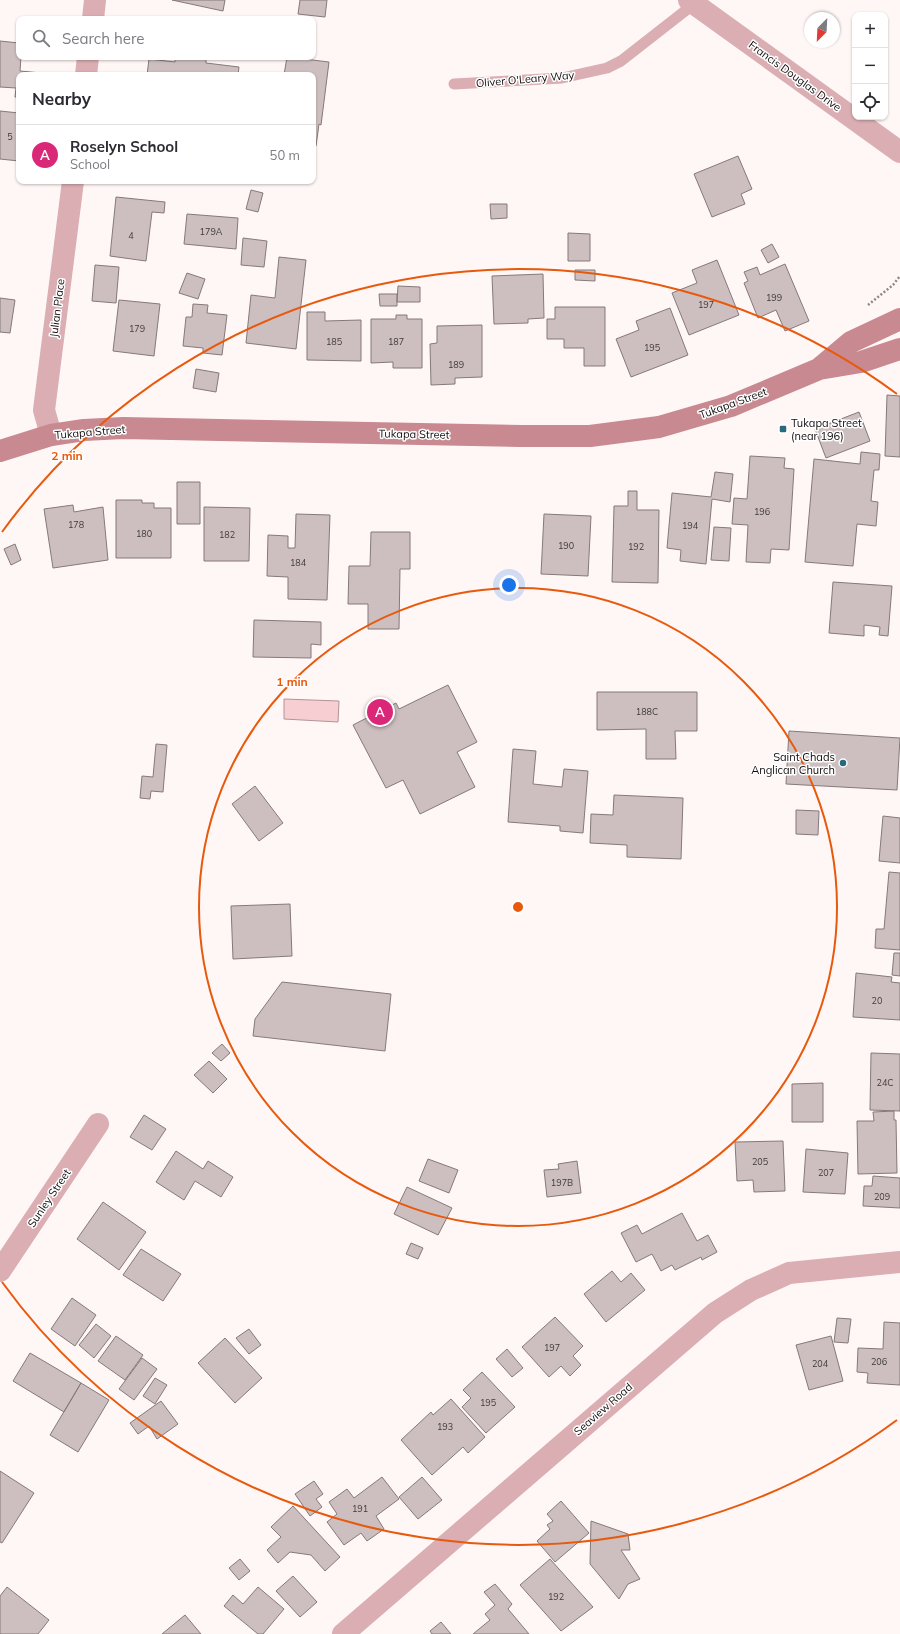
<!DOCTYPE html>
<html lang="en">
<head>
<meta charset="utf-8">
<style>
	body { margin:0; font-family:Mulish,sans-serif; background:#f7f7f7; color:#2b2b33 }
	.controls { position:absolute; right:12px; top:12px; display:grid; overflow:hidden; border-radius:8px; box-shadow:0 1px 3px #0004 }
	.controls button { width:36px; height:36px; display:grid; place-items:center; padding:0; border:0; border-bottom:1px solid #e1e1e2; background:#fff; color:#2b2b33; font:20px sans-serif }
	.compass { position:absolute; left:804px; top:12px; width:36px; height:36px; border-radius:50%; background:#fff; box-shadow:0 1px 3px #0004; rotate:204deg }
	.you { position:absolute; left:509px; top:585px; width:14px; height:14px; margin:-10px; border:3px solid #fff; border-radius:50%; background:#1a73e8; box-shadow:0 0 0 6px #1a73e833 }
	.badge { display:grid; place-items:center; width:26px; height:26px; border-radius:50%; background:#db2777; color:#fff; font-size:13px; font-weight:700 }
	.pin { position:absolute; translate:-50% -50%; border:2px solid #fff; box-shadow:0 1px 4px #0006 }
	.list { margin:0; padding:0; list-style:none }
	h2 { display:flex; justify-content:space-between; align-items:center; height:52px; margin:0; padding:0 16px; font-size:17px }
	h2 small { font-size:13px; font-weight:400; color:#7c7c81 }
	.list li { display:grid; grid-template-columns:26px 1fr auto; gap:12px; align-items:center; box-sizing:border-box; height:60px; padding:0 16px; border-top:1px solid #e1e1e2 }
	.list b { display:block; font-size:15px; white-space:nowrap }
	.list p { margin:0; font-size:13px; white-space:nowrap; color:#7c7c81 }
	.list em { font-size:13px; font-style:normal; color:#7c7c81 }
	.icon { flex:none; width:22px; height:22px; fill:none; stroke:currentColor; stroke-width:2; stroke-linecap:round; stroke-linejoin:round }
	.map { position:relative; flex:none; width:900px; height:1634px; overflow:hidden }
	.search { position:absolute; background:#fff; box-shadow:0 1px 3px #0004; left:16px; top:16px; width:300px; height:44px; display:flex; align-items:center; gap:10px; box-sizing:border-box; padding:0 14px; border-radius:8px; color:#7c7c81; font-size:15px }
	.panel { position:absolute; background:#fff; box-shadow:0 1px 3px #0004; left:16px; top:72px; width:300px; height:112px; border-radius:8px }
	.map>svg:first-child { display:block }
	.water { fill:#f7ced2; stroke:#b29497 }
	.building { fill:#cdbfc0; stroke:#86797a }
	.lines { fill:none; stroke-linecap:round; stroke-linejoin:round }
	.path { stroke:#8f8888; stroke-width:2.5; stroke-dasharray:2 2; stroke-linecap:butt }
	.service { stroke:#daaeb2; stroke-width:11 }
	.minor { stroke:#daaeb2; stroke-width:22 }
	.tertiary { stroke:#daaeb2; stroke-width:22 }
	.secondary { stroke:#c88990; stroke-width:22 }
	.ring { fill:none; stroke:#e8590c; stroke-width:2 }
	.poi-dot { fill:#28697d; stroke:#fff; stroke-width:1.5 }
	.labels { text-anchor:middle; dominant-baseline:central; stroke-width:3; stroke-linejoin:round; paint-order:stroke }
	.number-label { font-size:9px; fill:#40393a }
	.street-label { font-size:11px; fill:#110c0d; stroke:#fff }
	.poi-label { font-size:11px; fill:#110c0d; stroke:#fff; text-anchor:start }
	.centre { fill:#e8590c; stroke:#fff; stroke-width:2 }
	.ring-label { font-size:12px; text-anchor:middle; font-weight:bold; fill:#e8590c; stroke:#fff; stroke-width:3; stroke-linejoin:round; paint-order:stroke }
</style>
</head>
<body>
<div class="map">
<svg width="900" height="1634" viewBox="0 0 900 1634">
	<rect width="100%" height="100%" fill="#fff6f6"/>
	<path class="water" d="M284 699 339 701 338 722 284 719Z"/>
	<path class="building" d="M172 0H225L223 11Z
		M300 0H327L325 17 298 14Z
		M0 41 19 43V57H21L20 71 41 73V75H19V97H15L16 88 0 87Z
		M175 57H206V63L239 67 238 75H147L149 59 175 62Z
		M287 57 329 62 321 125 319 124 316 146 313 145V75H284Z
		M0 111 19 113V161L0 159Z
		M738 156 752 189 741 194 745 204 712 217 694 174Z
		M251 190 263 193 258 212 246 209Z
		M116 197 165 202 164 213 152 212 146 261 110 256Z
		M490 204H507V218L491 219Z
		M187 214 238 218 236 249 184 244Z
		M568 233 590 234V261H568Z
		M243 238 267 241 264 267 241 265Z
		M772 244 779 257 768 263 761 250Z
		M279 257 306 260 296 349 246 343 251 295 275 298Z
		M717 260 739 315 689 335 672 293 697 283 692 270Z
		M785 264 809 321 785 331 776 310 758 318 744 283 748 281 744 272 757 267 760 275Z
		M95 265 119 267 116 303 92 301Z
		M575 270H595V281L575 280Z
		M187 273 205 279 198 299 179 293Z
		M543 274 544 318 528 319V323L494 324 492 276Z
		M398 286 420 287V302H397Z
		M379 294H397V306H380Z
		M0 298 15 300 10 333 0 332Z
		M119 300 160 304 154 356 113 351Z
		M193 304 208 305 207 313 227 315 222 355 203 353V348L183 346 186 317H192Z
		M555 307H605V366H584V348H564V339H547V319H555Z
		M670 308 688 355 631 377 616 339 639 330 636 321Z
		M307 312H325V321L361 320V361L307 360Z
		M396 315H407V319H422V368H393V362L371 363V319H396Z
		M482 325V377L455 378V384L431 385 430 344 437 343V326Z
		M196 369 219 373 216 392 193 388Z
		M887 395 900 396V457L885 456Z
		M859 412 870 441 826 458 815 429Z
		M861 452 880 454 879 470H874L871 501 878 502 876 526 857 524 853 566 805 562 814 459 860 464Z
		M750 456 785 458 784 468 794 469 789 550 771 549 770 563 746 562 748 525 732 524 734 498 747 499Z
		M715 472 733 474 730 502 712 499 706 564 680 561 681 550 667 548 672 493 711 497Z
		M177 482H200V524H177Z
		M628 491H637V510H659L658 583 612 582 614 506H628Z
		M116 500H142V503H154V508H171V558H116Z
		M73 505 74 512 103 507 108 560 53 568 44 509Z
		M204 507 250 508 249 561H204Z
		M296 514 330 515 327 600 288 599V577L267 576 268 535 288 536V548H295Z
		M544 514 591 516 588 576 541 574Z
		M714 527 731 528 729 561 711 560Z
		M371 532H410V569H400L399 629H368V604H348L349 566H370Z
		M15 544 21 560 11 565 4 549Z
		M833 582 892 586 888 636 879 635 880 627 864 625V636L829 633Z
		M254 620 321 622V645L311 644V658L253 657Z
		M448 685 477 742 457 752 475 787 420 814 403 780 386 788 353 725 396 703 399 709Z
		M597 692H697V731H675L676 759H646V729L597 730Z
		M789 731 900 738 897 790 786 784Z
		M156 744 167 745 163 792 151 791 150 799 140 798 142 776 153 777Z
		M513 749 536 751 533 784 562 787 564 769 588 771 583 833 560 831V826L508 822Z
		M255 786 283 823 259 841 232 804Z
		M614 795 683 798 681 859 627 857V845L590 843 591 814 613 815Z
		M796 810 819 811 818 835 796 834Z
		M883 816 900 818V863L879 861Z
		M889 872 900 873V950L875 948 876 929H884Z
		M290 904 292 956 233 959 231 906Z
		M894 953H900V976L892 975Z
		M856 973 892 977 891 982 900 983V1020L853 1017Z
		M282 982 391 994 385 1051 253 1036 255 1019Z
		M222 1044 230 1053 221 1061 212 1053Z
		M871 1053 900 1054V1111L870 1110Z
		M209 1061 227 1079 213 1093 194 1075Z
		M823 1083V1122H792V1084Z
		M894 1111V1120H896L897 1173 858 1174 857 1121H874L873 1112Z
		M144 1115 166 1129 152 1150 130 1137Z
		M783 1141 785 1191 754 1192 753 1180 737 1181 735 1142Z
		M806 1149 848 1153 845 1194 803 1192Z
		M176 1151 203 1169 208 1161 233 1177 221 1197 195 1181 184 1200 156 1182Z
		M428 1159 458 1170 449 1193 419 1181Z
		M577 1161 581 1193 547 1197 544 1170 559 1169 558 1164Z
		M873 1176 900 1178V1208L863 1206 864 1186H872Z
		M407 1187 452 1208 438 1235 394 1214Z
		M103 1202 146 1232 119 1270 77 1239Z
		M682 1213 697 1241 708 1235 717 1252 702 1260 701 1257 675 1270 672 1265 661 1271 652 1254 636 1262 621 1233 637 1225 642 1234Z
		M411 1243 423 1248 418 1259 406 1254Z
		M141 1249 181 1274 163 1301 123 1275Z
		M612 1271 621 1282 631 1273 645 1290 606 1322 584 1294Z
		M72 1298 96 1315 75 1346 51 1329Z
		M555 1317 583 1346 573 1356 581 1365 570 1376 561 1366 549 1377 522 1347Z
		M837 1318 851 1319 848 1343 834 1342Z
		M884 1322 900 1323V1385L867 1383 868 1373 857 1372 858 1348 883 1349Z
		M96 1324 111 1336 94 1358 79 1345Z
		M249 1329 261 1345 249 1354 236 1338Z
		M116 1336 143 1355 125 1380 98 1361Z
		M831 1336 843 1381 809 1390 796 1345Z
		M225 1338 262 1378 235 1403 198 1363Z
		M507 1349 523 1368 512 1377 496 1359Z
		M30 1353 81 1383 64 1412 13 1381Z
		M142 1358 157 1369 134 1400 119 1389Z
		M482 1372 515 1407 486 1433 462 1407 471 1398 463 1390Z
		M155 1378 167 1385 155 1404 143 1396Z
		M81 1383 109 1400 78 1452 50 1435Z
		M451 1399 485 1437 468 1453 463 1447 432 1475 401 1440 431 1412 433 1415Z
		M161 1401 178 1424 157 1439 149 1426 138 1434 130 1423Z
		M0 1471 34 1493 2 1543 0 1542Z
		M382 1477 399 1499 376 1516 384 1529 367 1541 361 1533 344 1545 327 1522 337 1514 329 1502 347 1489 354 1498Z
		M422 1477 442 1500 418 1519 399 1497Z
		M314 1481 323 1494 316 1499 322 1507 310 1516 295 1494Z
		M561 1501 589 1533 555 1562 537 1541 550 1529 547 1525 553 1521 547 1514Z
		M293 1506 340 1557 325 1571 311 1555 290 1552 278 1563 267 1550 281 1537 271 1527Z
		M591 1521 628 1534 630 1550H621L640 1579 628 1584 619 1599 590 1564Z
		M240 1559 250 1571 239 1580 229 1568Z
		M550 1559 593 1607 561 1631 520 1585Z
		M293 1576 317 1602 300 1617 276 1591Z
		M495 1584 512 1604 508 1609 529 1634H473L490 1620 485 1614 495 1605 484 1592Z
		M7 1587 49 1620 38 1634H0V1596Z
		M258 1587 284 1609 263 1634H258L224 1606 233 1595 243 1604Z
		M185 1615 201 1634H162Z
		M441 1622 451 1634H432L430 1631Z"/>
	<g class="lines">
		<path class="path" d="M868 305 893 285 900 276"/>
		<path class="service" d="M454 84 562 78 607 68 621 61 694 4"/>
		<path class="minor" d="M689 0 900 152
			M93 19 95 0
			M86 75 88 57
			M51 435 44 410 73 181
			M0 1271 98 1124"/>
		<path class="tertiary" d="M343 1634 715 1313 751 1290 789 1273 900 1262"/>
		<path class="secondary" d="M820 368 851 342 900 319
			M0 451 51 435 84 430 123 428 521 436H590L659 427 731 406 819 369 861 362 900 349"/>
	</g>
	<g class="ring">
		<circle cx="518" cy="907" r="319"/>
		<path d="M897 1420A638 638 0 0 1 2 1282M2 532A638 638 0 0 1 897 394"/>
	</g>
	<g class="poi-dot">
		<rect x="779" y="425" width="8" height="8" rx="2"/>
		<circle cx="843" cy="763" r="4"/>
	</g>
	<g class="labels">
		<g class="number-label">
			<text x="10" y="136">5</text>
			<text x="211" y="231">179A</text>
			<text x="131" y="235">4</text>
			<text x="774" y="297">199</text>
			<text x="706" y="304">197</text>
			<text x="137" y="328">179</text>
			<text x="334" y="341">185</text>
			<text x="396" y="341">187</text>
			<text x="652" y="347">195</text>
			<text x="456" y="364">189</text>
			<text x="762" y="511">196</text>
			<text x="76" y="524">178</text>
			<text x="690" y="525">194</text>
			<text x="144" y="533">180</text>
			<text x="227" y="534">182</text>
			<text x="566" y="545">190</text>
			<text x="636" y="546">192</text>
			<text x="298" y="562">184</text>
			<text x="647" y="711">188C</text>
			<text x="877" y="1000">20</text>
			<text x="885" y="1082">24C</text>
			<text x="760" y="1161">205</text>
			<text x="826" y="1172">207</text>
			<text x="562" y="1182">197B</text>
			<text x="882" y="1196">209</text>
			<text x="552" y="1347">197</text>
			<text x="879" y="1361">206</text>
			<text x="820" y="1363">204</text>
			<text x="488" y="1402">195</text>
			<text x="445" y="1426">193</text>
			<text x="360" y="1508">191</text>
			<text x="556" y="1596">192</text>
		</g>
		<g class="street-label">
			<text transform="translate(795 76) rotate(36)">Francis Douglas Drive</text>
			<text transform="translate(525 79) rotate(-5)">Oliver O'Leary Way</text>
			<text transform="translate(57 308) rotate(-83)">Julian Place</text>
			<text transform="translate(733 403) rotate(-20)">Tukapa Street</text>
			<text transform="translate(90 432) rotate(-5)">Tukapa Street</text>
			<text transform="translate(414 434) rotate(1)">Tukapa Street</text>
			<text transform="translate(49 1198) rotate(-56)">Sunley Street</text>
			<text transform="translate(603 1409) rotate(-41)">Seaview Road</text>
		</g>
		<g class="poi-label">
			<text x="791" y="423">Tukapa Street<tspan x="791" dy="13">(near 196)</tspan></text>
			<text x="835" y="757" text-anchor="end">Saint Chads<tspan x="835" dy="13">Anglican Church</tspan></text>
		</g>
	</g>
	<circle cx="518" cy="907" r="6" class="centre"/>
	<g class="ring-label">
		<text x="67" y="460">2 min</text>
		<text x="292" y="686">1 min</text>
	</g>
</svg>
<div class="controls">
<button>+</button>
<button>−</button>
<button><svg class="icon" aria-label="locate" viewBox="0 0 24 24"><circle cx="12" cy="12" r="6"/><path d="M12 2v4M12 18v4M2 12h4M18 12h4"/></svg></button>
</div>
<svg class="compass" viewBox="-18 -18 36 36"><path d="M0-13l5 13h-10z" fill="#e53935"/><path d="M0 13l5-13h-10z" fill="#7c7c81"/></svg>
<div class="you"></div>
<div class="pin badge" style="left:380px;top:712px">A</div>
<div class="search"><svg class="icon" aria-label="search" viewBox="0 0 24 24"><circle cx="10" cy="10" r="6"/><path d="M15 15l6 6"/></svg>Search here</div>
<section class="panel">
<h2>Nearby<small></small></h2>
<ul class="list">
<li><span class="badge">A</span><div><b>Roselyn School</b><p>School</p></div><em>50 m</em></li>
</ul>
</section>
</div>
</body>
</html>
